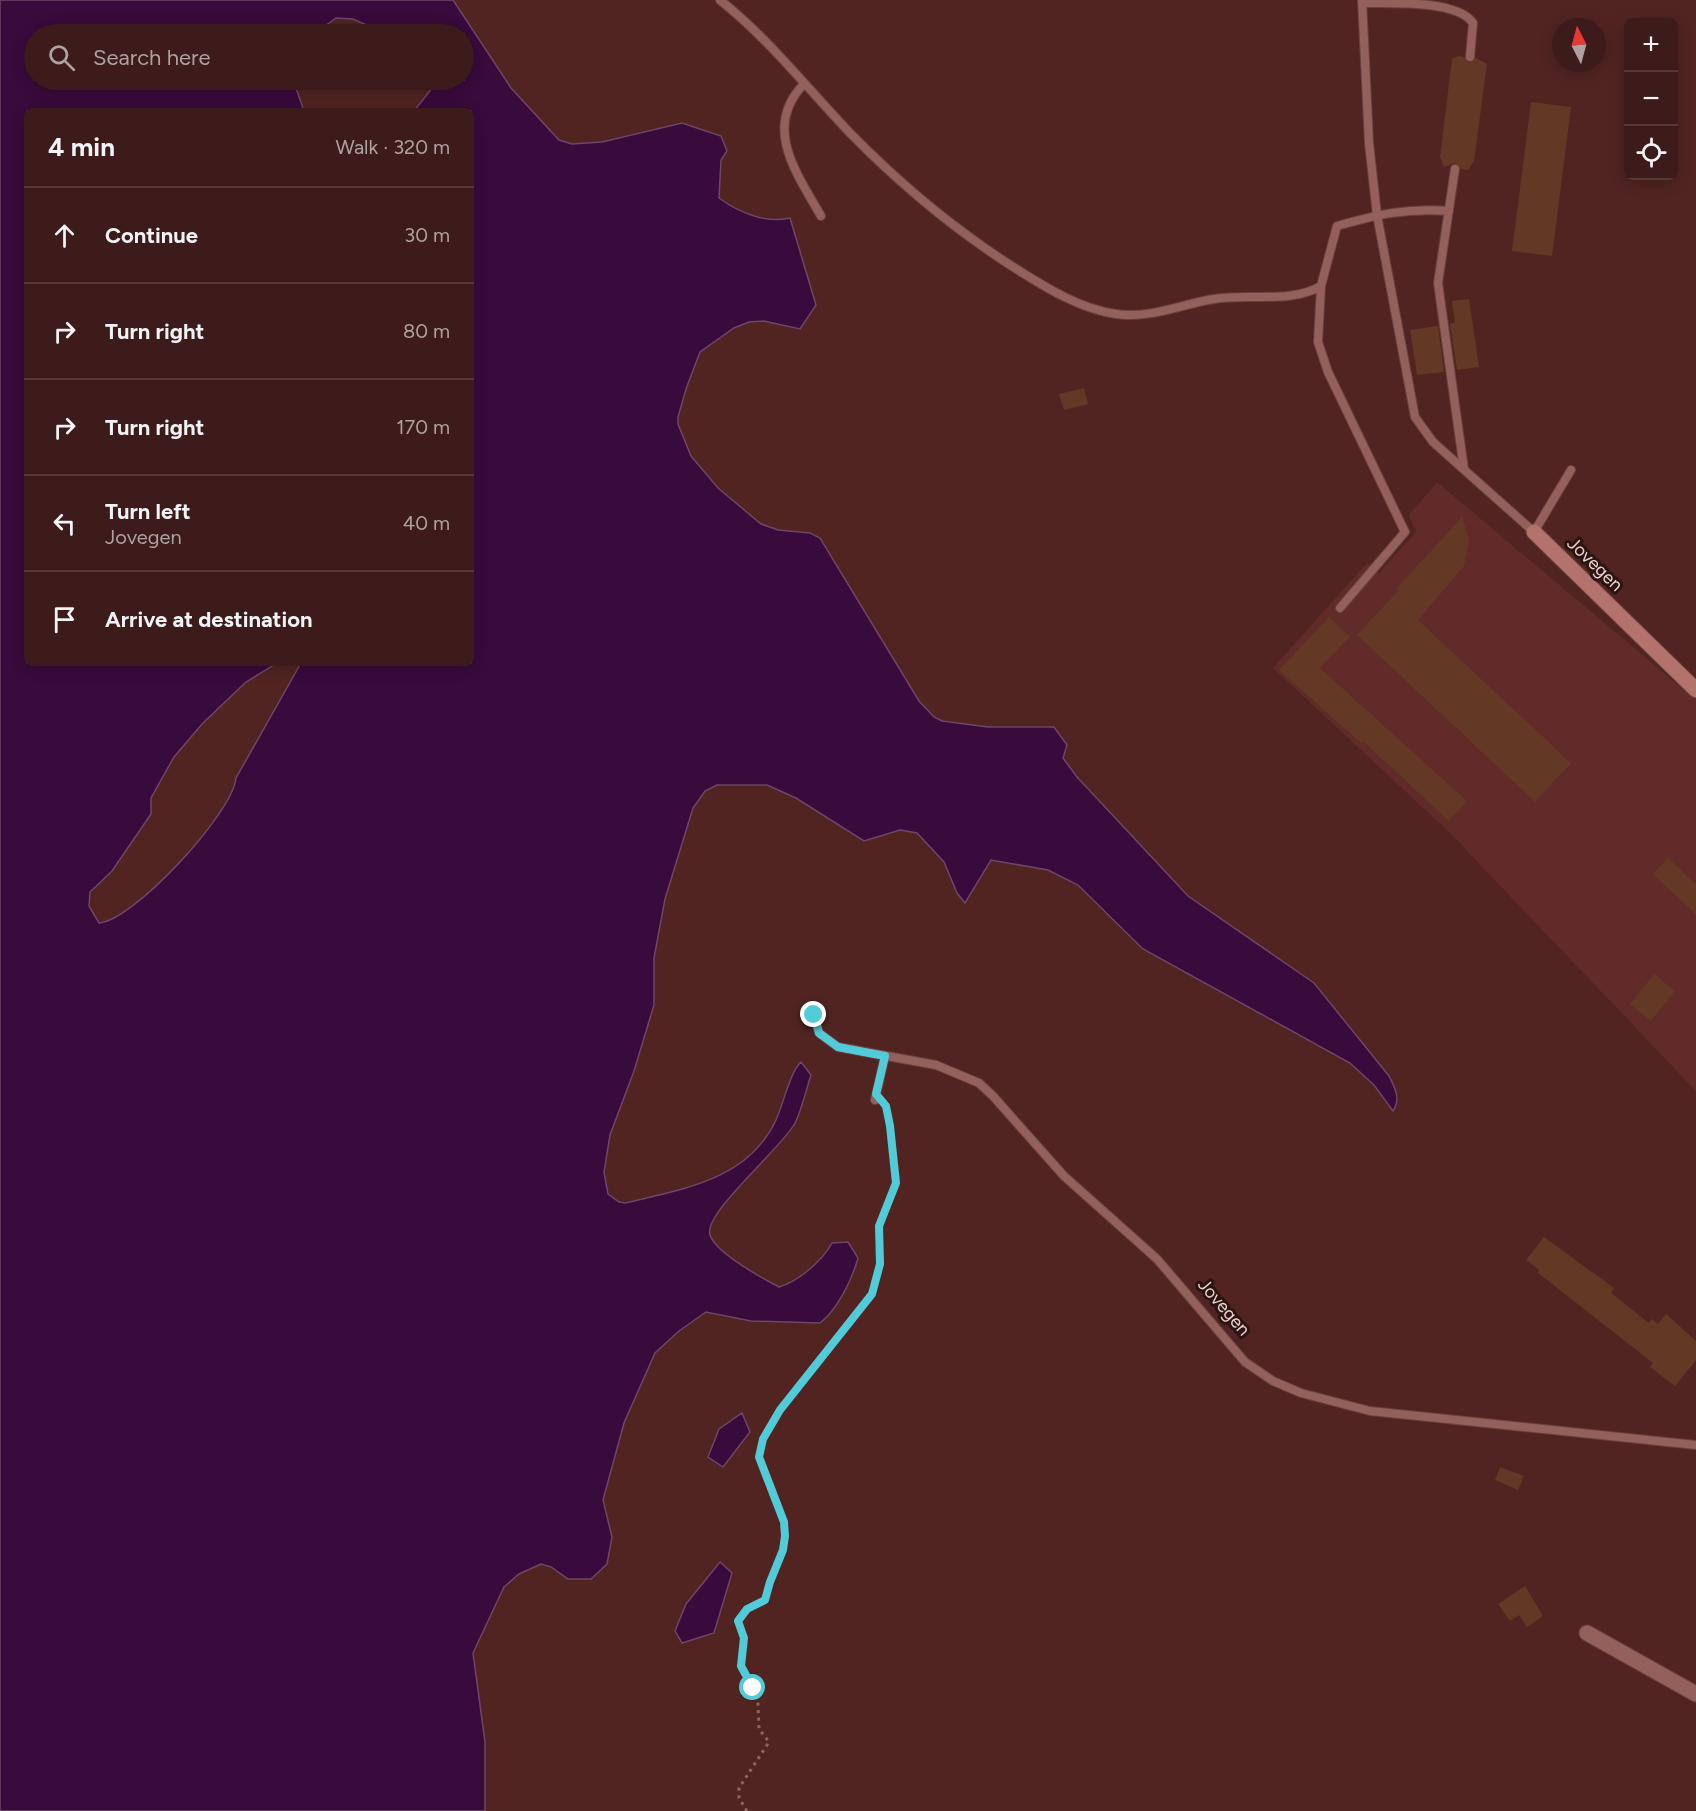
<!DOCTYPE html>
<html lang="en">
<head>
<meta charset="utf-8">
<style>
	body { margin:0; font-family:Figtree,sans-serif; background:#482827; color:#f1f3f6 }
	.controls { position:absolute; right:18px; top:18px; display:grid; overflow:hidden; border-radius:9px; box-shadow:0 3px 15px #0003 }
	.controls button { width:54px; height:54px; display:grid; place-items:center; padding:0; border:0; border-bottom:2px solid #563939; background:#3d1b1a; color:#f1f3f6; font:30px sans-serif }
	.compass { position:absolute; left:1552px; top:18px; width:54px; height:54px; border-radius:50%; background:#3d1b1a; box-shadow:0 3px 15px #0003; rotate:354deg }
	.stop { position:absolute; width:18px; height:18px; margin:-14px; border:4px solid #52cbd8; border-radius:50%; background:#fff }
	.stop.end { background:#52cbd8; border-color:#fff; box-shadow:0 2px 6px #0008 }
	.list { margin:0; padding:0; list-style:none }
	h2 { display:flex; justify-content:space-between; align-items:center; height:78px; margin:0; padding:0 24px; font-size:26px }
	h2 small { font-size:20px; font-weight:400; color:#ada1a2 }
	.list li { display:grid; grid-template-columns:39px 1fr auto; gap:18px; align-items:center; box-sizing:border-box; height:96px; padding:0 24px; border-top:2px solid #563939 }
	.list b { display:block; font-size:22px; white-space:nowrap }
	.list p { margin:0; font-size:20px; white-space:nowrap; color:#ada1a2 }
	.list em { font-size:20px; font-style:normal; color:#ada1a2 }
	.icon { flex:none; width:33px; height:33px; fill:none; stroke:currentColor; stroke-width:2; stroke-linecap:round; stroke-linejoin:round }
	.map { position:relative; flex:none; width:1696px; height:1811px; overflow:hidden }
	.search { position:absolute; background:#3d1b1a; box-shadow:0 3px 15px #0003; left:24px; top:24px; width:450px; height:66px; display:flex; align-items:center; gap:15px; box-sizing:border-box; padding:0 21px; border-radius:33px; color:#ada1a2; font-size:22px }
	.panel { position:absolute; background:#3d1b1a; box-shadow:0 3px 15px #0003; left:24px; top:108px; width:450px; height:558px; border-radius:9px }
	.map>svg:first-child { display:block }
	.built { fill:#602b28 }
	.water { fill:#390a3c; stroke:#6f4568; stroke-width:1.5; fill-rule:evenodd }
	.building { fill:#633825 }
	.lines { fill:none; stroke-linecap:round; stroke-linejoin:round }
	.lane-casing { stroke:#694241; stroke-width:10 }
	.street-casing { stroke:#694241; stroke-width:17 }
	.secondary-casing { stroke:#694241; stroke-width:17 }
	.path { stroke:#8d6664; stroke-width:3; stroke-dasharray:3 4.5; stroke-linecap:butt }
	.lane { stroke:#93605b; stroke-width:8 }
	.street { stroke:#93605b; stroke-width:15 }
	.secondary { stroke:#b3726c; stroke-width:15 }
	.route { stroke:#52cbd8; stroke-width:8 }
	.labels { text-anchor:middle; dominant-baseline:central; stroke-width:6; stroke-linejoin:round; paint-order:stroke }
	.street-label { font-size:18px; fill:#eed0cd; stroke:#2a1513 }
</style>
</head>
<body>
<div class="map">
<svg width="1696" height="1811" viewBox="0 0 1696 1811">
	<rect width="100%" height="100%" fill="#512422"/>
	<path class="built" d="M1437 482 1696 700V1091L1449 832 1273 668 1367 563 1379 573 1416 532 1409 515Z"/>
	<path class="water" d="M0 0H453L511 88 559 140 572 144 602 142 682 123 721 136 727 151 721 160 719 198C738 212 766 224 790 218L816 305 800 329 764 321 749 322 734 328 700 352 686 389 678 417V424L691 456 718 488 761 524 778 530 810 533 820 538 919 701 934 717 942 721 988 727H1054L1067 745 1063 758 1077 777 1188 896 1314 983 1389 1076C1395 1088 1401 1099 1393 1111L1374 1085 1350 1063 1143 949 1078 885 1048 870 991 860 965 903 957 893 944 862 917 833 900 830 864 841 796 798 767 785H717L705 791 693 808 665 899 654 958V1005L634 1071 610 1135 604 1172 608 1194 619 1202 625 1203C683 1189 748 1180 776 1120 783 1105 790 1072 801 1062L811 1075C806 1090 802 1109 795 1123 782 1148 703 1213 710 1235 716 1253 762 1278 779 1287 798 1282 823 1260 832 1243L848 1242 858 1258C852 1280 837 1310 820 1323L751 1321 706 1312 679 1331 655 1353 624 1423 603 1500 612 1537 607 1564 591 1579H568L551 1567 541 1564 519 1574 504 1587 473 1653 485 1742V1811H0ZM336 18 353 19 387 34H464V80H433V87L414 111H471V663H301L236 778C233 813 133 921 99 923L89 906 90 892 112 871 151 814V798L174 757 203 723 246 682 277 663H27V111H304L293 80H34V34H314Z
		M742 1413 750 1432 723 1467 708 1457 719 1429Z
		M720 1562 732 1573 714 1633 682 1643 675 1631 686 1604Z"/>
	<path class="building" d="M1458 56 1464 57 1469 63 1476 58 1487 64 1474 161 1468 170 1461 169 1455 163 1444 167 1440 157 1452 59Z
		M1531 102 1571 107 1552 256 1512 251Z
		M1469 299 1479 367 1457 370 1450 324 1455 323 1452 301Z
		M1438 326 1444 372 1417 375 1410 330Z
		M1084 388 1088 404 1064 410 1059 394Z
		M1462 517 1469 540 1464 566 1418 620 1571 763 1535 802 1357 635 1398 591 1396 589Z
		M1329 617 1350 637 1320 668 1467 801 1449 821 1363 741 1361 743 1279 670Z
		M1668 858 1696 884V915L1653 874Z
		M1654 974 1675 991 1651 1021 1630 1004Z
		M1544 1237 1614 1288 1611 1293 1649 1323 1652 1319 1658 1324 1666 1314 1696 1341V1360L1675 1386 1650 1367 1653 1363 1538 1273 1539 1270 1526 1260Z
		M1500 1467 1524 1476 1518 1490 1495 1480Z
		M1525 1586 1543 1616 1527 1627 1519 1615 1510 1621 1498 1604Z"/>
	<g class="lines">
		<g class="lane-casing">
			<path id="lane" d="M720 0C769 39 807 88 850 133 901 185 956 231 1018 270 1048 289 1081 309 1116 314 1150 319 1182 304 1214 299 1249 293 1290 304 1321 286L1337 226C1379 214 1406 208 1449 211
				M1362 0 1369 143 1377 215 1415 417 1433 442 1534 532 1571 470
				M1362 3C1392 3 1457 0 1473 23L1470 57
				M804 84C762 127 797 174 821 216
				M1455 169 1438 283 1464 469
				M1321 286 1318 342 1328 372 1405 532 1340 608
				M814 1015 819 1033 838 1047 936 1065 979 1083 993 1096 1064 1176 1157 1259 1245 1362 1273 1381 1301 1393 1370 1411 1696 1445
				M875 1100 885 1056"/>
		</g>
		<g class="street-casing">
			<path id="street" d="M1587 1633 1696 1694"/>
		</g>
		<g class="secondary-casing">
			<path id="secondary" d="M1534 532 1696 690"/>
		</g>
		<path class="path" d="M747 1811 739 1798V1788L769 1742 759 1729 758 1704 753 1687 741 1666 744 1638 738 1621 747 1609 765 1600 770 1582 783 1550 785 1536 784 1522 759 1457 763 1439 780 1410 872 1294 880 1264 879 1226 896 1183 890 1126 885 1105"/>
		<use href="#lane" class="lane"/>
		<use href="#street" class="street"/>
		<use href="#secondary" class="secondary"/>
	</g>
	<g class="lines">
		<path class="route" d="M753 1688 741 1666 744 1638 738 1621 747 1609 765 1600 770 1582 783 1550 785 1536 784 1522 759 1457 763 1439 780 1410 872 1294 880 1264 879 1226 896 1183 890 1126 886 1106 876 1094 885 1056 838 1047 819 1033 814 1015"/>
	</g>
	<g class="labels">
		<g class="street-label">
			<text transform="translate(1595 564) rotate(44)">Jovegen</text>
			<text transform="translate(1224 1307) rotate(49)">Jovegen</text>
		</g>
	</g>
</svg>
<div class="controls">
<button>+</button>
<button>−</button>
<button><svg class="icon" aria-label="locate" viewBox="0 0 24 24"><circle cx="12" cy="12" r="6"/><path d="M12 2v4M12 18v4M2 12h4M18 12h4"/></svg></button>
</div>
<svg class="compass" viewBox="-18 -18 36 36"><path d="M0-13l5 13h-10z" fill="#e53935"/><path d="M0 13l5-13h-10z" fill="#ada1a2"/></svg>
<div class="stop" style="left:753px;top:1688px"></div>
<div class="stop end" style="left:814px;top:1015px"></div>
<div class="search"><svg class="icon" aria-label="search" viewBox="0 0 24 24"><circle cx="10" cy="10" r="6"/><path d="M15 15l6 6"/></svg>Search here</div>
<section class="panel">
<h2>4 min<small>Walk · 320 m</small></h2>
<ul class="list">
<li><svg class="icon" aria-label="ahead" viewBox="0 0 24 24"><path d="M12 20V5M6 11l6-6 6 6"/></svg><div><b>Continue</b></div><em>30 m</em></li>
<li><svg class="icon" aria-label="right" viewBox="0 0 24 24"><path d="M7 20v-9h11M14 6l5 5-5 5"/></svg><div><b>Turn right</b></div><em>80 m</em></li>
<li><svg class="icon" aria-label="right" viewBox="0 0 24 24"><path d="M7 20v-9h11M14 6l5 5-5 5"/></svg><div><b>Turn right</b></div><em>170 m</em></li>
<li><svg class="icon" aria-label="left" viewBox="0 0 24 24"><path d="M17 20v-9H6M10 6l-5 5 5 5"/></svg><div><b>Turn left</b><p>Jovegen</p></div><em>40 m</em></li>
<li><svg class="icon" aria-label="arrive" viewBox="0 0 24 24"><path d="M6 21V4h12l-3 4 3 4H6"/></svg><div><b>Arrive at destination</b></div></li>
</ul>
</section>
</div>
</body>
</html>
